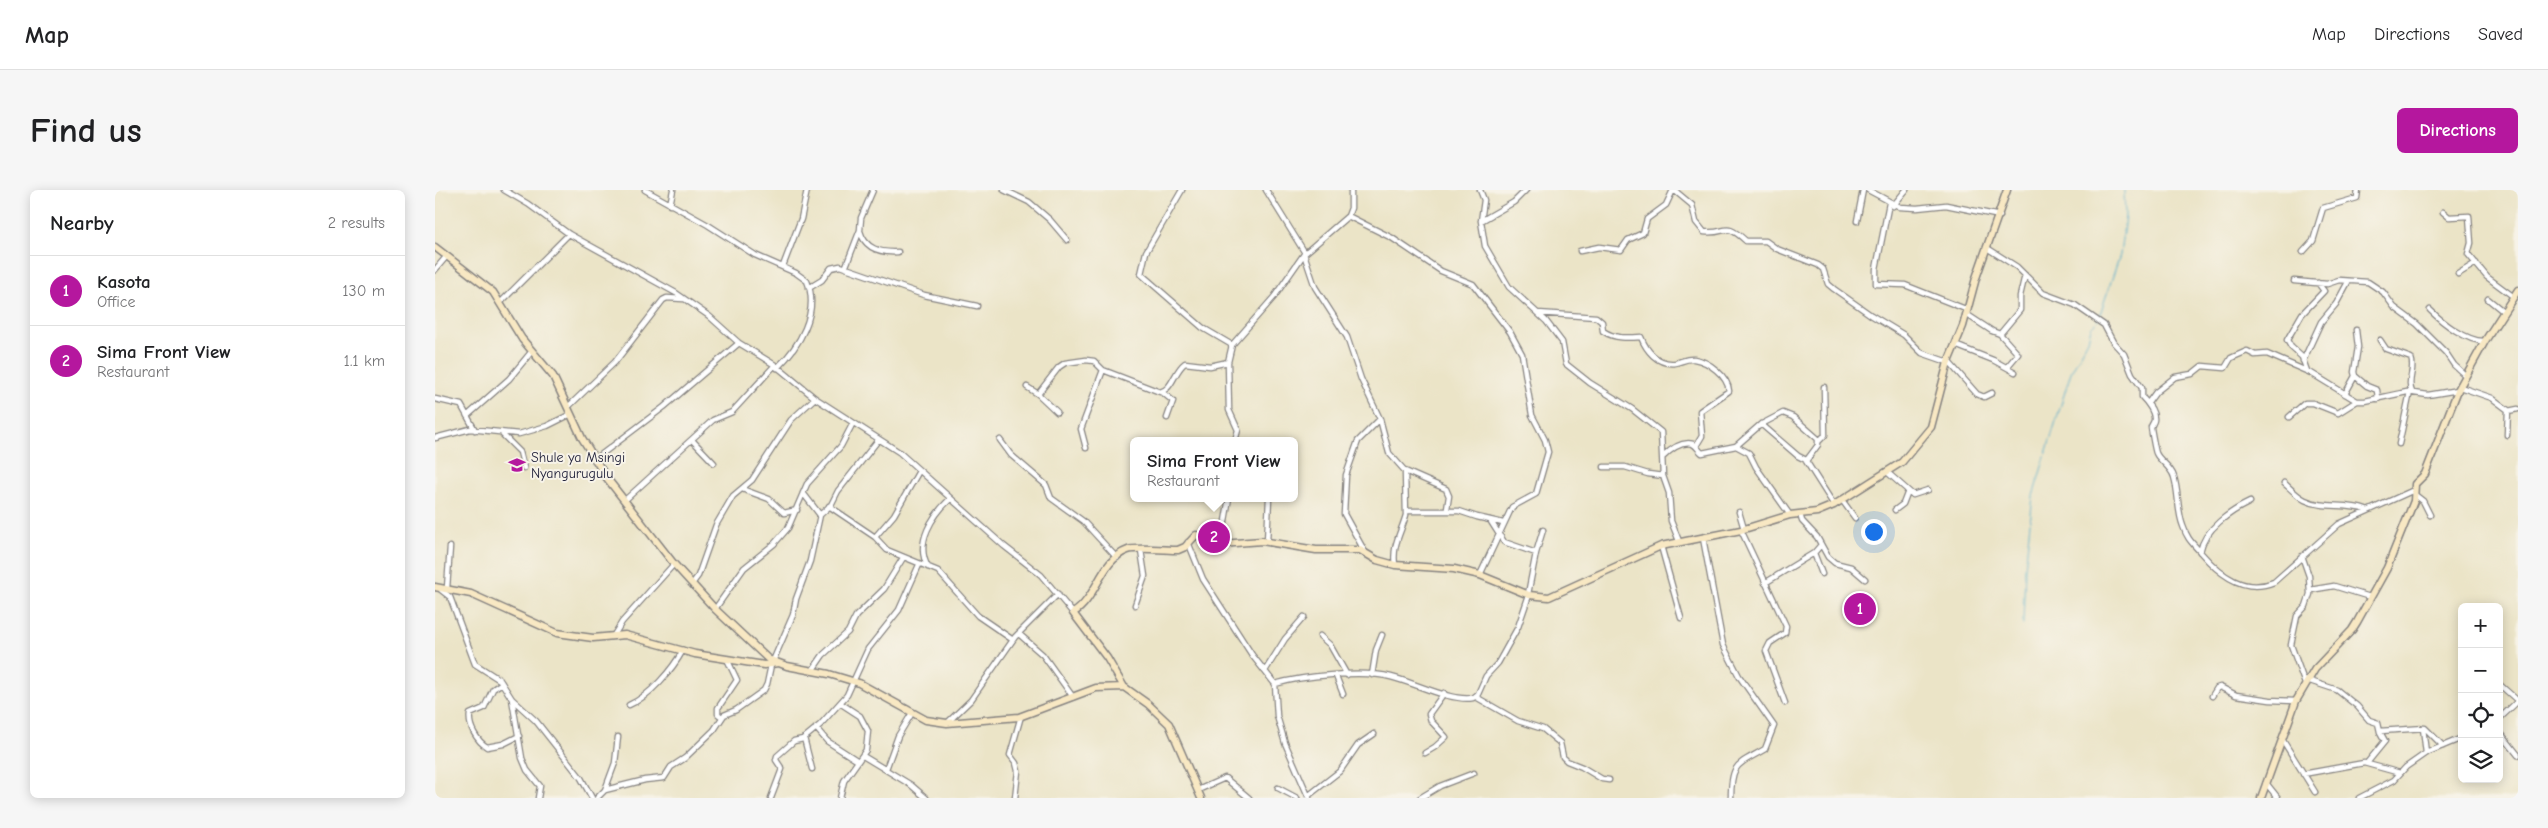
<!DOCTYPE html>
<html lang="en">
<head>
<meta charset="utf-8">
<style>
	body { margin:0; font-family:"Comic Neue",sans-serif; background:#f6f6f6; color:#202124 }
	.controls { position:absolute; right:15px; bottom:15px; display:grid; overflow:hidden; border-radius:8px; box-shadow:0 2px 12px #0003 }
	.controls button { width:45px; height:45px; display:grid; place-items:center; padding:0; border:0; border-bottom:1px solid #e0e0e0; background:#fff; color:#202124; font:25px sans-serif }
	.you { position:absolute; left:1438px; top:341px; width:18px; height:18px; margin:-12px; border:4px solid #fff; border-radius:50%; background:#1a73e8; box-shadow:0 0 0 8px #1a73e833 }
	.badge { display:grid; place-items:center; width:32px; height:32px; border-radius:50%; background:#b5179e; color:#fff; font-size:16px; font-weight:700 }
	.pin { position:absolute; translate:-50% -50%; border:2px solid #fff; box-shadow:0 1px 5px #0006 }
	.popup { position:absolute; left:695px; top:247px; width:168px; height:65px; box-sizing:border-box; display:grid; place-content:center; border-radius:8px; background:#fff; filter:drop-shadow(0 1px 4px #0005); font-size:16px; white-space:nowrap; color:#757577 }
	.popup b { font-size:19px; color:#202124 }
	.popup::after { content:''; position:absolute; left:50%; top:100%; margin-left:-10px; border:10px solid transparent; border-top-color:#fff }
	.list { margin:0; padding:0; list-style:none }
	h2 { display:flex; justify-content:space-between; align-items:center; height:65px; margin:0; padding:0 20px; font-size:21px }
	h2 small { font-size:16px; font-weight:400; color:#757577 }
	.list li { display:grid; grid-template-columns:32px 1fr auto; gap:15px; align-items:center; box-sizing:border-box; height:70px; padding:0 20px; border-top:1px solid #e0e0e0 }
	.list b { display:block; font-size:19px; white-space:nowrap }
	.list p { margin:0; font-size:16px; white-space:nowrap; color:#757577 }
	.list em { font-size:16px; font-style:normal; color:#757577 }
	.icon { flex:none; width:28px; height:28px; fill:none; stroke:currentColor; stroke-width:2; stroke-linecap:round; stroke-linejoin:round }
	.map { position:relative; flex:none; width:2083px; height:608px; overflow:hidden; border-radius:8px }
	header { display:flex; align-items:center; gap:30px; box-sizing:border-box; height:70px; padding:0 25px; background:#fff; border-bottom:1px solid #e0e0e0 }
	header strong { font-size:24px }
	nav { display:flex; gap:28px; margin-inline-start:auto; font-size:18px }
	.intro { display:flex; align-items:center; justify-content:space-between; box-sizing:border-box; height:120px; padding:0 30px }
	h1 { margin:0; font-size:35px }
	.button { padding:12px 22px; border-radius:8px; background:#b5179e; color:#fff; font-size:18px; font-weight:700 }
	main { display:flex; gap:30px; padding:0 30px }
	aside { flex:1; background:#fff; border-radius:8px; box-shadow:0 2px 12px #0003 }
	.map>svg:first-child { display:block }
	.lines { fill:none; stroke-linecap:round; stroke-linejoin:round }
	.stream { stroke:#4caacb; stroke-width:1 }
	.street-casing { stroke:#868381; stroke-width:7 }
	.secondary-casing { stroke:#868381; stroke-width:9 }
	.street { stroke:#fff; stroke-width:4.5 }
	.secondary { stroke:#f8e8c3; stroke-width:6 }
	.labels { text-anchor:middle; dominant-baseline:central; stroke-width:4; stroke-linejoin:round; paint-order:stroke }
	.poi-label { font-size:14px; fill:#22223b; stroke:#f7f3e8; text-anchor:start }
</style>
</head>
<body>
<header>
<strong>Map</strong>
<nav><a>Map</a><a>Directions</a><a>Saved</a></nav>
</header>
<div class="intro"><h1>Find us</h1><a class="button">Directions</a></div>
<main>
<aside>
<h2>Nearby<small>2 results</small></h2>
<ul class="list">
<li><span class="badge">1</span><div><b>Kasota</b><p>Office</p></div><em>130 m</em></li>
<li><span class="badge">2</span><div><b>Sima Front View</b><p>Restaurant</p></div><em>1.1 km</em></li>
</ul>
</aside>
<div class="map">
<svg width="2083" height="608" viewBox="0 0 2083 608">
	<rect width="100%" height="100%" fill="#f7f3e8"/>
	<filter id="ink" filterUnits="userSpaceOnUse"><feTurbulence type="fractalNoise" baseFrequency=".02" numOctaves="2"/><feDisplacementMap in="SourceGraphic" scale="10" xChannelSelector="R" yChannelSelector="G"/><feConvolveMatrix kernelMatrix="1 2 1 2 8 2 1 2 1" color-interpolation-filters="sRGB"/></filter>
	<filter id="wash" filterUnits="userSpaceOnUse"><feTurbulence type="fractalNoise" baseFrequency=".0096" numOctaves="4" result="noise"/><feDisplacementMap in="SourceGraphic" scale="20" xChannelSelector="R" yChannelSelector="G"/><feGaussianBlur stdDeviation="1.12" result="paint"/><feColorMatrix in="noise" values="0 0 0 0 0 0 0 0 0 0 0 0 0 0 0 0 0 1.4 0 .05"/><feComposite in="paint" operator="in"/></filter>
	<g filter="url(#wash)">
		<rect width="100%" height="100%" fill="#ebe4c7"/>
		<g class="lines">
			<path class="stream" d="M1663 130 1685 65 1690 26 1689 0
				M1588 434 1590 378 1598 306 1636 182 1653 150 1656 137 1660 133"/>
		</g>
	</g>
	<g filter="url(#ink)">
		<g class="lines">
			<g class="street-casing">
				<path id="street" d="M69 0 93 14 134 44 241 103 274 126 304 153 340 175 380 208 464 262 569 356 606 385 638 423
					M210 0 273 35 320 65 361 83 372 91C385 122 364 157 342 178
					M569 0 594 12 615 30 632 50
					M747 0 711 62 706 84 768 138 797 155
					M831 0 870 63
					M1045 0 1049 10 1046 31 1050 56 1074 97 1111 131 1127 152 1131 174 1155 193 1197 219 1226 242 1228 286 1234 303 1236 331 1244 351
					M1239 0 1257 15 1261 32 1269 42C1293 45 1288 30 1311 51H1331L1342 59 1383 75 1388 79 1393 94 1399 99 1436 125 1469 145 1487 163 1513 172
					M1433 0 1465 17 1482 18 1511 15 1565 26
					M1454 13 1441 79V94L1470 95 1533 120
					M235 15 238 0
					M1458 16 1471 0
					M2008 22 2014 27 2034 26 2036 53 2033 64 2052 87 2079 107
					M913 26 957 48 1006 81 1038 94 1075 142 1087 164 1097 225 1110 250 1113 262 1101 304 1077 317 1045 385
					M1046 31 1079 12 1091 0
					M1422 31 1428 0
					M425 41C430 59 445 63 463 62
					M1552 58 1582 77 1608 103 1640 115 1669 135 1678 152 1689 164 1697 184 1707 198V207C1712 212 1720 222 1719 230 1719 232 1717 234 1716 237 1716 239 1720 261 1721 263 1724 271 1736 276 1739 287 1744 303 1742 321 1748 336 1753 351 1758 353 1767 364 1786 386 1810 404 1839 392L1904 334 1979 300
					M1145 61 1164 57 1186 60 1193 50 1208 43 1212 29 1231 15 1238 0
					M1868 62 1878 51 1888 18 1922 8 1923 0
					M869 64 880 97 912 147 926 189 945 229 954 263 970 281C970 284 971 323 971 325 966 343 957 355 960 375
					M348 76 366 29 372 0
					M411 76 425 40 426 28 438 0
					M0 80 11 67
					M2023 84 2041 73
					M1859 91 1892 94 1904 90 1933 92 1948 102 1959 117 1982 134 2011 163 2019 175 2031 186
					M374 98 387 90 396 78 405 76 489 105 542 116
					M2053 109 2069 122
					M66 112 134 44
					M1995 120C2007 132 2032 152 2050 151
					M1103 123 1161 127 1167 132 1168 141C1180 149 1193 148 1206 147 1211 160 1222 175 1240 173 1246 172 1252 168 1259 169 1273 171 1293 186 1294 201L1265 221 1267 246 1261 256
					M1531 124 1557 141 1565 144 1585 120V106L1590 85
					M1565 144 1583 164 1572 177
					M1945 150 1951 159 1976 168C1981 180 1971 190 1977 202
					M1520 155 1558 170 1580 182
					M1513 171 1542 204 1549 207 1557 203
					M1868 171 1886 132 1901 114 1913 92
					M1872 181 1867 167 1856 157 1852 150 1867 124 1889 101 1883 93
					M1920 186 1932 196 1942 200 1943 209
					M592 197 603 204 622 222
					M2025 197 2057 208 2073 220 2072 245
					M727 202 738 211 732 228
					M603 204 624 177 630 173 651 170 659 171 668 180 725 202C738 199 739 181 750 173L775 176 793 172
					M1910 204 1920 186 1919 182 1923 157 1921 140
					M0 209 26 215 40 240
					M1713 213 1721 202 1740 187 1757 184 1767 176 1790 178 1796 168 1812 161 1820 165 1832 164 1876 183 1922 211H1930L1972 202 1993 205 2023 200
					M133 217 180 172 228 110 232 108 248 109
					M2073 221 2083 219
					M32 226 74 189 97 161
					M1854 227 1870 213H1878L1903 223 1922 211
					M1326 234 1363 266 1371 270
					M68 245 85 262 89 278
					M0 248 35 239 84 244 112 236 136 224
					M565 250 576 265 611 295 616 308 648 331 682 368
					M258 251 279 273
					M800 251 803 240 794 220 793 172 797 155 839 107 869 64 913 26 916 18V0
					M1384 251 1390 245 1389 197
					M1964 254 1975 202
					M1301 256 1314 263 1321 277 1355 325
					M651 258 646 239 668 180
					M1228 267C1235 260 1247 251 1258 254 1262 256 1264 261 1267 263L1301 256 1325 235 1348 223 1358 227 1383 249V255L1371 271 1399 315
					M159 270 229 217 304 153
					M1169 277H1190L1213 284 1228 286
					M970 281 1011 299 1014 306 1012 319
					M1452 282 1478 305 1493 300
					M1849 293C1855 298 1862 306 1870 310 1888 319 1911 313 1931 320
					M307 299 334 309 349 323 362 320
					M368 303 385 325
					M1979 304 1988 311 1995 325
					M190 310 278 230 297 222 340 175
					M1407 310 1420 328
					M394 316 440 347 452 360 503 381 543 426 578 450
					M1460 320 1468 314 1473 301
					M972 321H1024L1042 327 1068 333
					M1304 322 1309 339
					M1365 324 1367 331 1382 347 1393 367 1400 373 1416 377 1430 389
					M1055 330 1069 352 1101 363
					M1306 340 1351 436 1350 443 1335 453 1331 461 1350 513
					M440 347 459 325 484 281
					M1268 348 1288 455 1304 486 1339 536 1330 559C1303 575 1296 572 1296 608
					M753 352 768 389 817 465 840 494 842 526 850 553 874 608
					M832 352 834 308
					M786 354 794 308
					M1226 356 1246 428
					M930 362 909 324 911 285 923 251 945 229
					M1765 362C1769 339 1796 321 1815 312
					M1379 363 1387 384
					M1867 366 1874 386 1875 404 1871 416 1862 426 1856 455 1870 494
					M493 377C479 353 498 325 515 309
					M1330 393 1379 363 1385 356
					M257 394 263 386 281 335 298 306 317 290 356 230 380 208
					M12 398 15 357
					M6 400 15 407 40 474 65 490 77 509 101 531 146 588 157 608
					M1875 400 1899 396 1935 407
					M1093 404 1101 363 1108 340
					M700 415 710 386 706 360
					M280 419 309 378 339 354 353 338 372 294 406 256 418 233
					M584 444 608 465 638 507
					M179 445 187 432 239 374
					M885 446 895 455 912 485
					M338 471 358 425 361 409 375 371 385 325 396 315 403 301 444 249
					M377 481 388 465 413 442 421 426 449 399 468 368
					M830 481 850 449 869 427
					M937 485 941 460 947 445
					M901 486 908 504
					M1872 490 1902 500 1922 516 1934 530 1943 533 1945 542 1950 551 1932 573
					M67 493 58 499 49 518 35 524C33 536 42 551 52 557L68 554 84 546
					M840 494C867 486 928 480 956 487 978 492 1016 512 1038 508L1043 504 1051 486 1063 473 1083 437 1094 405
					M2064 494 2083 511
					M1777 506 1782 498 1785 497 1801 505 1835 510 1861 511
					M1041 507 1083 531 1108 539 1125 553 1128 567 1132 571 1147 577 1167 589 1174 590
					M77 509 87 568 92 580 105 596 103 608
					M194 515C214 507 238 479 248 460
					M287 527 283 524V518L302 490 292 469
					M2064 529 2083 511
					M512 533 536 510 580 447 623 404
					M381 538 392 551 423 571
					M1988 538 1991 563
					M1945 541 1990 538 2008 556
					M2064 541 2083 565
					M369 548 377 579
					M1847 549 1880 602
					M990 563 1000 557 1011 547 996 531 994 524 1009 503
					M428 566 476 595 491 608
					M451 579 463 546 477 523
					M1868 584 1929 573 1965 583
					M1831 593 1843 608
					M843 598 862 608
					M170 600 180 573 183 547
					M763 600 790 588 814 608
					M873 606 905 581 923 555 939 544
					M162 608 170 600 210 590 229 588 236 577 250 568 279 540 289 525 301 520 329 500 332 494 336 475
					M336 608 347 579 341 570 342 566 359 551 368 549 385 535 412 505 433 459 464 420 484 375
					M405 608 409 591 431 560 433 541 425 526 405 513
					M580 608 583 581 581 573 575 565 586 526
					M985 608 1005 596 1039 583
					M1924 608 1959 590 1971 577 1991 563 2027 548"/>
			</g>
			<g class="secondary-casing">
				<path id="secondary" d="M0 57 58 102 87 149 118 186 147 248 171 287 239 374 280 419 333 469 352 476 394 484 424 493 491 530 512 533 584 527 661 498 689 497 713 514 734 534 766 608
					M0 397 36 404 122 443 158 448 190 445 260 464 329 475 343 473
					M689 497 672 468 638 423C662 409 665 370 693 360 700 357 732 360 743 360L750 357 761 345 786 354 827 351 881 360H925L942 370 960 375 1019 379 1045 385 1094 405 1114 407 1226 356 1306 340 1355 325 1382 322 1399 315 1467 272 1496 237 1513 172 1528 136 1541 88 1572 0
					M1826 608 1861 511 1880 479 1917 440 1922 432 1952 378 1979 311 1980 294 1990 284 2023 200 2050 151 2083 100"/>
			</g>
			<use href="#street" class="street"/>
			<use href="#secondary" class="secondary"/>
		</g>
	</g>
	<defs>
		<g id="school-bare" transform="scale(1.35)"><path d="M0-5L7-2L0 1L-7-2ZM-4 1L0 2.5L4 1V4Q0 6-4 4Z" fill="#b5179e" stroke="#f7f3e8" stroke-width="2.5" paint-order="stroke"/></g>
	</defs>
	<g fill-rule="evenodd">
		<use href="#school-bare" x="82" y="275"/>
	</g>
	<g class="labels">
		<g class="poi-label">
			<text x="96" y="267">Shule ya Msingi<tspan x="96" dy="16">Nyangurugulu</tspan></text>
		</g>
	</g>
</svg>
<div class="controls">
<button>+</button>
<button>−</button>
<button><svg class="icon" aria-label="locate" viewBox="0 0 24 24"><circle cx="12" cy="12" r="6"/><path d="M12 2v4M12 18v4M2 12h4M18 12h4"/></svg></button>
<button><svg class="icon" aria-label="layers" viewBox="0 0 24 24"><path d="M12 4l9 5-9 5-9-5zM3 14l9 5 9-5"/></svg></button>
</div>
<div class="you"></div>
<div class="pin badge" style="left:1425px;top:419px">1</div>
<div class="pin badge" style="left:779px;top:347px">2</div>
<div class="popup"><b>Sima Front View</b>Restaurant</div>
</div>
</main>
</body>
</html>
